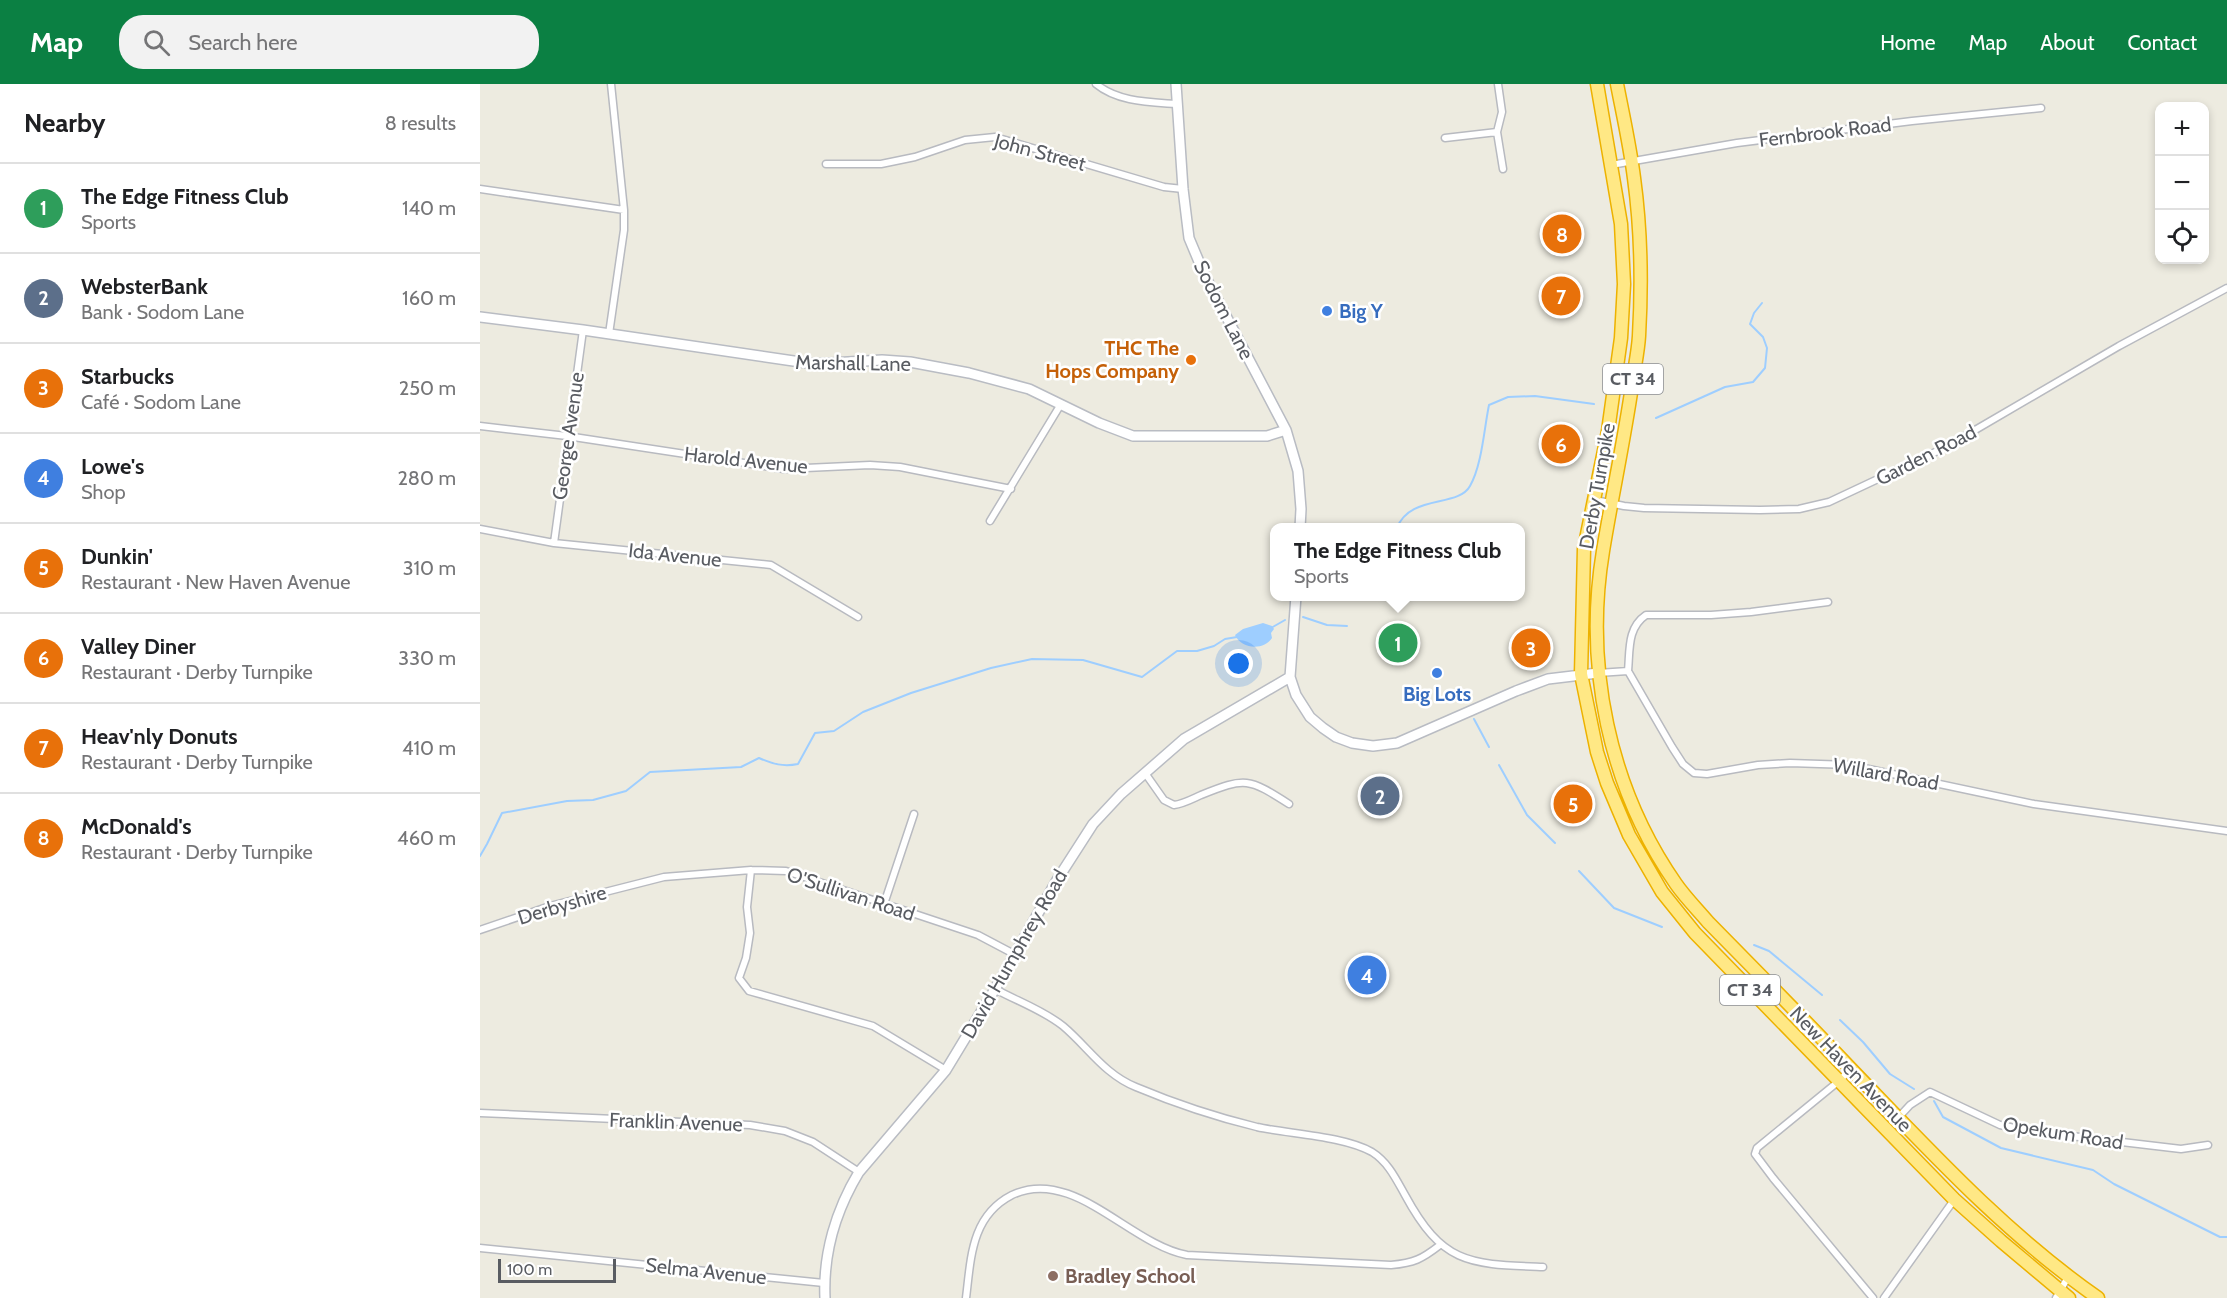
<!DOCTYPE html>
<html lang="en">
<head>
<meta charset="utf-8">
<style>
	body { margin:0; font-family:Cabin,sans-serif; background:#f2f2f2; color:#202124 }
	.controls { position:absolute; right:18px; top:18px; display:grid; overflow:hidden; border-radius:12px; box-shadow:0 3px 9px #0003 }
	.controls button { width:54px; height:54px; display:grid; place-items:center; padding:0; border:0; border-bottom:2px solid #e0e0e0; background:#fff; color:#202124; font:30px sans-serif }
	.scale { position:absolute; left:18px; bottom:15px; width:118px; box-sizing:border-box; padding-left:6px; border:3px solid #595c62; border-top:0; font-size:16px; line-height:21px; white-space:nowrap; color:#595c62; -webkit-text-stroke:4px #fff; paint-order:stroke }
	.you { position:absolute; left:759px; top:580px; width:21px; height:21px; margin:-15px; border:4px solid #fff; border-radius:50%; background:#1a73e8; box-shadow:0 0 0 9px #1a73e833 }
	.badge { display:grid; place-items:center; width:39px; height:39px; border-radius:50%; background:#0b8043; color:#fff; font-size:20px; font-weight:700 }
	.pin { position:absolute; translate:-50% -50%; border:3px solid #fff; box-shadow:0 2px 6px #0006 }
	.popup { position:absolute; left:790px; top:439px; width:255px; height:78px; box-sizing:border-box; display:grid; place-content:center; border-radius:12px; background:#fff; filter:drop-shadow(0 2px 4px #0005); font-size:20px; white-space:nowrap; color:#757577 }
	.popup b { font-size:22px; color:#202124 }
	.popup::after { content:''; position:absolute; left:50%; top:100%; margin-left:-12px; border:12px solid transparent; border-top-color:#fff }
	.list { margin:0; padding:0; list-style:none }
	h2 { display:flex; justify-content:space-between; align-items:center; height:78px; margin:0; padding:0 24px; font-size:26px }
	h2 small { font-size:20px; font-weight:400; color:#757577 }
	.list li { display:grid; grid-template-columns:39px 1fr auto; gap:18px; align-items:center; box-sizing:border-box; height:90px; padding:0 24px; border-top:2px solid #e0e0e0 }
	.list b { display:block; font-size:22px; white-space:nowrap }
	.list p { margin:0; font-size:20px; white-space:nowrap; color:#757577 }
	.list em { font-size:20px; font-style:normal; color:#757577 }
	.icon { flex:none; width:33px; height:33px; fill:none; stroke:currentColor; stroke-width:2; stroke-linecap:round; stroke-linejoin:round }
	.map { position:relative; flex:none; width:1747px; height:1214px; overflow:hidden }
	header { display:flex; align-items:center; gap:36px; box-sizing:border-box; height:84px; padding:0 30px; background:#0b8043; color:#fff }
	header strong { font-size:28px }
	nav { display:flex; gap:33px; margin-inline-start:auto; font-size:21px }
	.search { width:420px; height:54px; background:#f2f2f2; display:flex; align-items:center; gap:15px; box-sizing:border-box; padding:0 21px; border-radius:24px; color:#757577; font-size:22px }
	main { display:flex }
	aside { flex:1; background:#fff }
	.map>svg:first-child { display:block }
	.water { fill:#9eceff }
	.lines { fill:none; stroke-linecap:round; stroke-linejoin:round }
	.stream { stroke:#9eceff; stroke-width:2 }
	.street-casing { stroke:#b8bac0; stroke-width:9 }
	.secondary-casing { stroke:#b9bcc3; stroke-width:12 }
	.highway-casing { stroke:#edb200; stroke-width:15 }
	.street { stroke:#fff; stroke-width:6 }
	.secondary { stroke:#fff; stroke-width:9 }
	.highway { stroke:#ffe885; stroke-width:12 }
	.shop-dot { fill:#3f7fe0; stroke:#fff; stroke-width:2 }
	.food-dot { fill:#e8710a; stroke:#fff; stroke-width:2 }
	.education-dot { fill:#8d6e63; stroke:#fff; stroke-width:2 }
	.labels { text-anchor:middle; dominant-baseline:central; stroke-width:5; stroke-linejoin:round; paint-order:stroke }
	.shield { fill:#fff; stroke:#8b8d91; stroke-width:1.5 }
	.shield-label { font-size:18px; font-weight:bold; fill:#595c62 }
	.street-label { font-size:20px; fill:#595c62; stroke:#fff }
	.shop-label { font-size:20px; font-weight:bold; fill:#366cbe; stroke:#fff; text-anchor:start }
	.food-label { font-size:20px; font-weight:bold; fill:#c56008; stroke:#fff; text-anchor:end }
	.education-label { font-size:20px; font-weight:bold; fill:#785e54; stroke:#fff; text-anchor:start }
</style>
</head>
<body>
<header>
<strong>Map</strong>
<div class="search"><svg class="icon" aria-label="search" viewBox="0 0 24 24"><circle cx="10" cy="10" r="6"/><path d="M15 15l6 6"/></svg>Search here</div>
<nav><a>Home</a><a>Map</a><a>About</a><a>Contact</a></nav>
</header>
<main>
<aside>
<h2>Nearby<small>8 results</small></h2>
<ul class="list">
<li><span class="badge" style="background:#2e9e5b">1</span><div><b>The Edge Fitness Club</b><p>Sports</p></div><em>140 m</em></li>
<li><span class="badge" style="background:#5c6f8a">2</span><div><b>WebsterBank</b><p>Bank · Sodom Lane</p></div><em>160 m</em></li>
<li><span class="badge" style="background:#e8710a">3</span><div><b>Starbucks</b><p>Café · Sodom Lane</p></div><em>250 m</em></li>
<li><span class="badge" style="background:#3f7fe0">4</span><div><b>Lowe's</b><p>Shop</p></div><em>280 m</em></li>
<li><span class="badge" style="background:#e8710a">5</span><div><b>Dunkin'</b><p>Restaurant · New Haven Avenue</p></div><em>310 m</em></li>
<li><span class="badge" style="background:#e8710a">6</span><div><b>Valley Diner</b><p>Restaurant · Derby Turnpike</p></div><em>330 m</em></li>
<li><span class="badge" style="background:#e8710a">7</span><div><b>Heav'nly Donuts</b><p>Restaurant · Derby Turnpike</p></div><em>410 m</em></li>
<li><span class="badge" style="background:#e8710a">8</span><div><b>McDonald's</b><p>Restaurant · Derby Turnpike</p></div><em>460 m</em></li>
</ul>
</aside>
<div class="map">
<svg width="1747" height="1214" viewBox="0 0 1747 1214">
	<rect width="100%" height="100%" fill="#edebe0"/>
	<path class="water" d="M783 539 792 542 794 545 791 549 792 554C784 567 761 565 755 551L763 545Z"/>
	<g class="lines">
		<path class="stream" d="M1176 334 1245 303 1273 298 1285 284 1287 264 1283 253 1270 240 1274 229 1282 219
			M917 444C930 410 978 424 990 402 1002 381 1004 345 1009 321L1028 313 1055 312 1114 320
			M823 533 847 541 867 542
			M791 544 805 536
			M994 635 1009 663
			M1019 681 1047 731 1075 759
			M0 772 7 760 22 729 87 717 113 716 146 707 170 688 261 683 279 674C293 680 303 683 318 680L335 649 354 647 383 628 431 609 511 584 552 575 603 576 662 593 697 567H717L734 562 745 555 757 553
			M1099 787 1134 824 1182 843
			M1274 861 1289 867 1342 911
			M1360 936 1383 958 1410 990 1434 1005
			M1454 1017 1463 1033 1521 1064 1613 1086 1634 1100 1740 1153H1747"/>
		<g class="street-casing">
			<path id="street" d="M616 0C638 18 669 18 696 20
				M1018 0 1022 28 1017 48 1023 85
				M965 54 1017 48
				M346 80H401L435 73 485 56 515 53 684 103 703 105
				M1131 81 1257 59 1432 37 1561 24
				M0 105 144 126 131 0
				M129 250 144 146V126
				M0 342 87 352 304 385 390 381 420 383 531 405
				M1115 416 1144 422 1164 424 1280 426 1319 425 1349 418 1466 363 1639 262 1747 204
				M510 437 581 320
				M0 445 74 459 291 481 378 533
				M74 459 103 246
				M1148 587C1150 566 1147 544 1166 531H1231L1271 528 1348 518
				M1118 589 1148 587 1192 663 1203 680 1214 689 1227 690 1278 681 1310 679 1370 681 1554 720 1747 747
				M665 689 684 716 694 721C703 720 712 715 721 711 766 693 768 694 809 720
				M271 786 267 823 270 849 266 874 259 894 269 907 393 942 466 986
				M404 820 434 730
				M0 846 70 822 184 793 271 786 306 787 498 851 534 870
				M515 905C537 917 563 926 583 942 608 963 624 990 656 1003 694 1019 736 1033 777 1043 809 1050 864 1052 892 1068 908 1078 916 1095 925 1111 963 1181 989 1180 1063 1183
				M1371 985 1359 997 1277 1064 1275 1070 1293 1094 1393 1214
				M0 1029 270 1041 305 1047 333 1058 379 1088
				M1418 1034 1430 1021 1450 1008 1520 1041 1549 1047 1701 1065 1728 1061
				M0 1164 344 1199
				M486 1214C491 1174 491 1132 532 1111 593 1082 649 1160 707 1171L911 1181C934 1179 942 1175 960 1161
				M1404 1214 1474 1116
				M1576 1214 1588 1193"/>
		</g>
		<g class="secondary-casing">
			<path id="secondary" d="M696 0 703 105 709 154 725 192 806 346 818 387 821 425 820 444
				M0 233 103 246 334 280 402 276 430 278 489 289 549 305 619 339 653 352H787L806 346
				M816 512 810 593 816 611 830 633 843 644 856 653 872 659 893 662 917 659 1036 607 1068 595 1118 589
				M345 1214C343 1170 356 1126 379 1088L466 986 515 905 577 796 613 740 641 710 704 655 810 593"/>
		</g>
		<g class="highway-casing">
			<path id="highway" d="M1117 0 1141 140 1144 200 1141 254 1128 347 1104 465 1101 590 1117 668 1127 699 1149 751 1182 808 1215 849 1474 1115 1521 1157 1589 1214
				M1137 0C1143 31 1150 62 1154 94 1161 145 1162 200 1159 252 1158 269 1154 285 1152 302 1144 357 1132 412 1123 467 1104 582 1129 704 1196 800 1205 813 1217 825 1228 838 1276 887 1324 935 1371 985 1449 1066 1525 1149 1618 1214"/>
		</g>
		<use href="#street" class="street"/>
		<use href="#secondary" class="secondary"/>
		<use href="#highway" class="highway"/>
	</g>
	<g class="shop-dot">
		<circle cx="847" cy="227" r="6"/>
		<circle cx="957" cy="589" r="6"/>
	</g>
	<circle class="food-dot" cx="711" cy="276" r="6"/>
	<circle class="education-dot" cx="573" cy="1192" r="6"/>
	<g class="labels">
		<g class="shield">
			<rect x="1123" y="280" width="60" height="30" rx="4.5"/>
			<rect x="1240" y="891" width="60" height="30" rx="4.5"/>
		</g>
		<g class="shield-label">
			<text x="1153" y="295">CT 34</text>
			<text x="1270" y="906">CT 34</text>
		</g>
		<g class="street-label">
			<text transform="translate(1345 48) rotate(-7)">Fernbrook Road</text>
			<text transform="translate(560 68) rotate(15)">John Street</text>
			<text transform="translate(744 226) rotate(63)">Sodom Lane</text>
			<text transform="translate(373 279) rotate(1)">Marshall Lane</text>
			<text transform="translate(88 352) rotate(-82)">George Avenue</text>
			<text transform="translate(1446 371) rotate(-27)">Garden Road</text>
			<text transform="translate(266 376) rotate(6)">Harold Avenue</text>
			<text transform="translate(1117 402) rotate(-80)">Derby Turnpike</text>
			<text transform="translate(195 471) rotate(6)">Ida Avenue</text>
			<text transform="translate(1406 690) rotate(10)">Willard Road</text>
			<text transform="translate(371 810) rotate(18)">O'Sullivan Road</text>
			<text transform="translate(82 821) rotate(-17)">Derbyshire</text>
			<text transform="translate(534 870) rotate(-60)">David Humphrey Road</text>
			<text transform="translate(1371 985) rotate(46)">New Haven Avenue</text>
			<text transform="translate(196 1038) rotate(2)">Franklin Avenue</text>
			<text transform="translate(1583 1049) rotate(9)">Opekum Road</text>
			<text transform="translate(226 1187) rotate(6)">Selma Avenue</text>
		</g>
		<g class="shop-label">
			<text x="859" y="227">Big Y</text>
			<text x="957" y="610" text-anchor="middle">Big Lots</text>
		</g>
		<g class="food-label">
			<text x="699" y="264">THC The<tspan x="699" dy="23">Hops Company</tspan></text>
		</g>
		<g class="education-label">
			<text x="585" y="1192">Bradley School</text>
		</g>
	</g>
</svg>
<div class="controls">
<button>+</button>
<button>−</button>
<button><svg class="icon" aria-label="locate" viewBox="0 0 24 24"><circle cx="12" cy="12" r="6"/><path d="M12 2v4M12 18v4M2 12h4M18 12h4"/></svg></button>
</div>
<div class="scale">100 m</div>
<div class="you"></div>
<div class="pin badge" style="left:918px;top:559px;background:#2e9e5b">1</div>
<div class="popup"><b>The Edge Fitness Club</b>Sports</div>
<div class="pin badge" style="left:900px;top:712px;background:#5c6f8a">2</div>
<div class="pin badge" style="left:1051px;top:564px;background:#e8710a">3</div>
<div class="pin badge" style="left:887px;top:891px;background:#3f7fe0">4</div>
<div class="pin badge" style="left:1093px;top:720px;background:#e8710a">5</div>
<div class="pin badge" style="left:1081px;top:360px;background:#e8710a">6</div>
<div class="pin badge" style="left:1081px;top:212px;background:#e8710a">7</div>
<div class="pin badge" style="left:1082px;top:150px;background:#e8710a">8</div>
</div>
</main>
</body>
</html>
